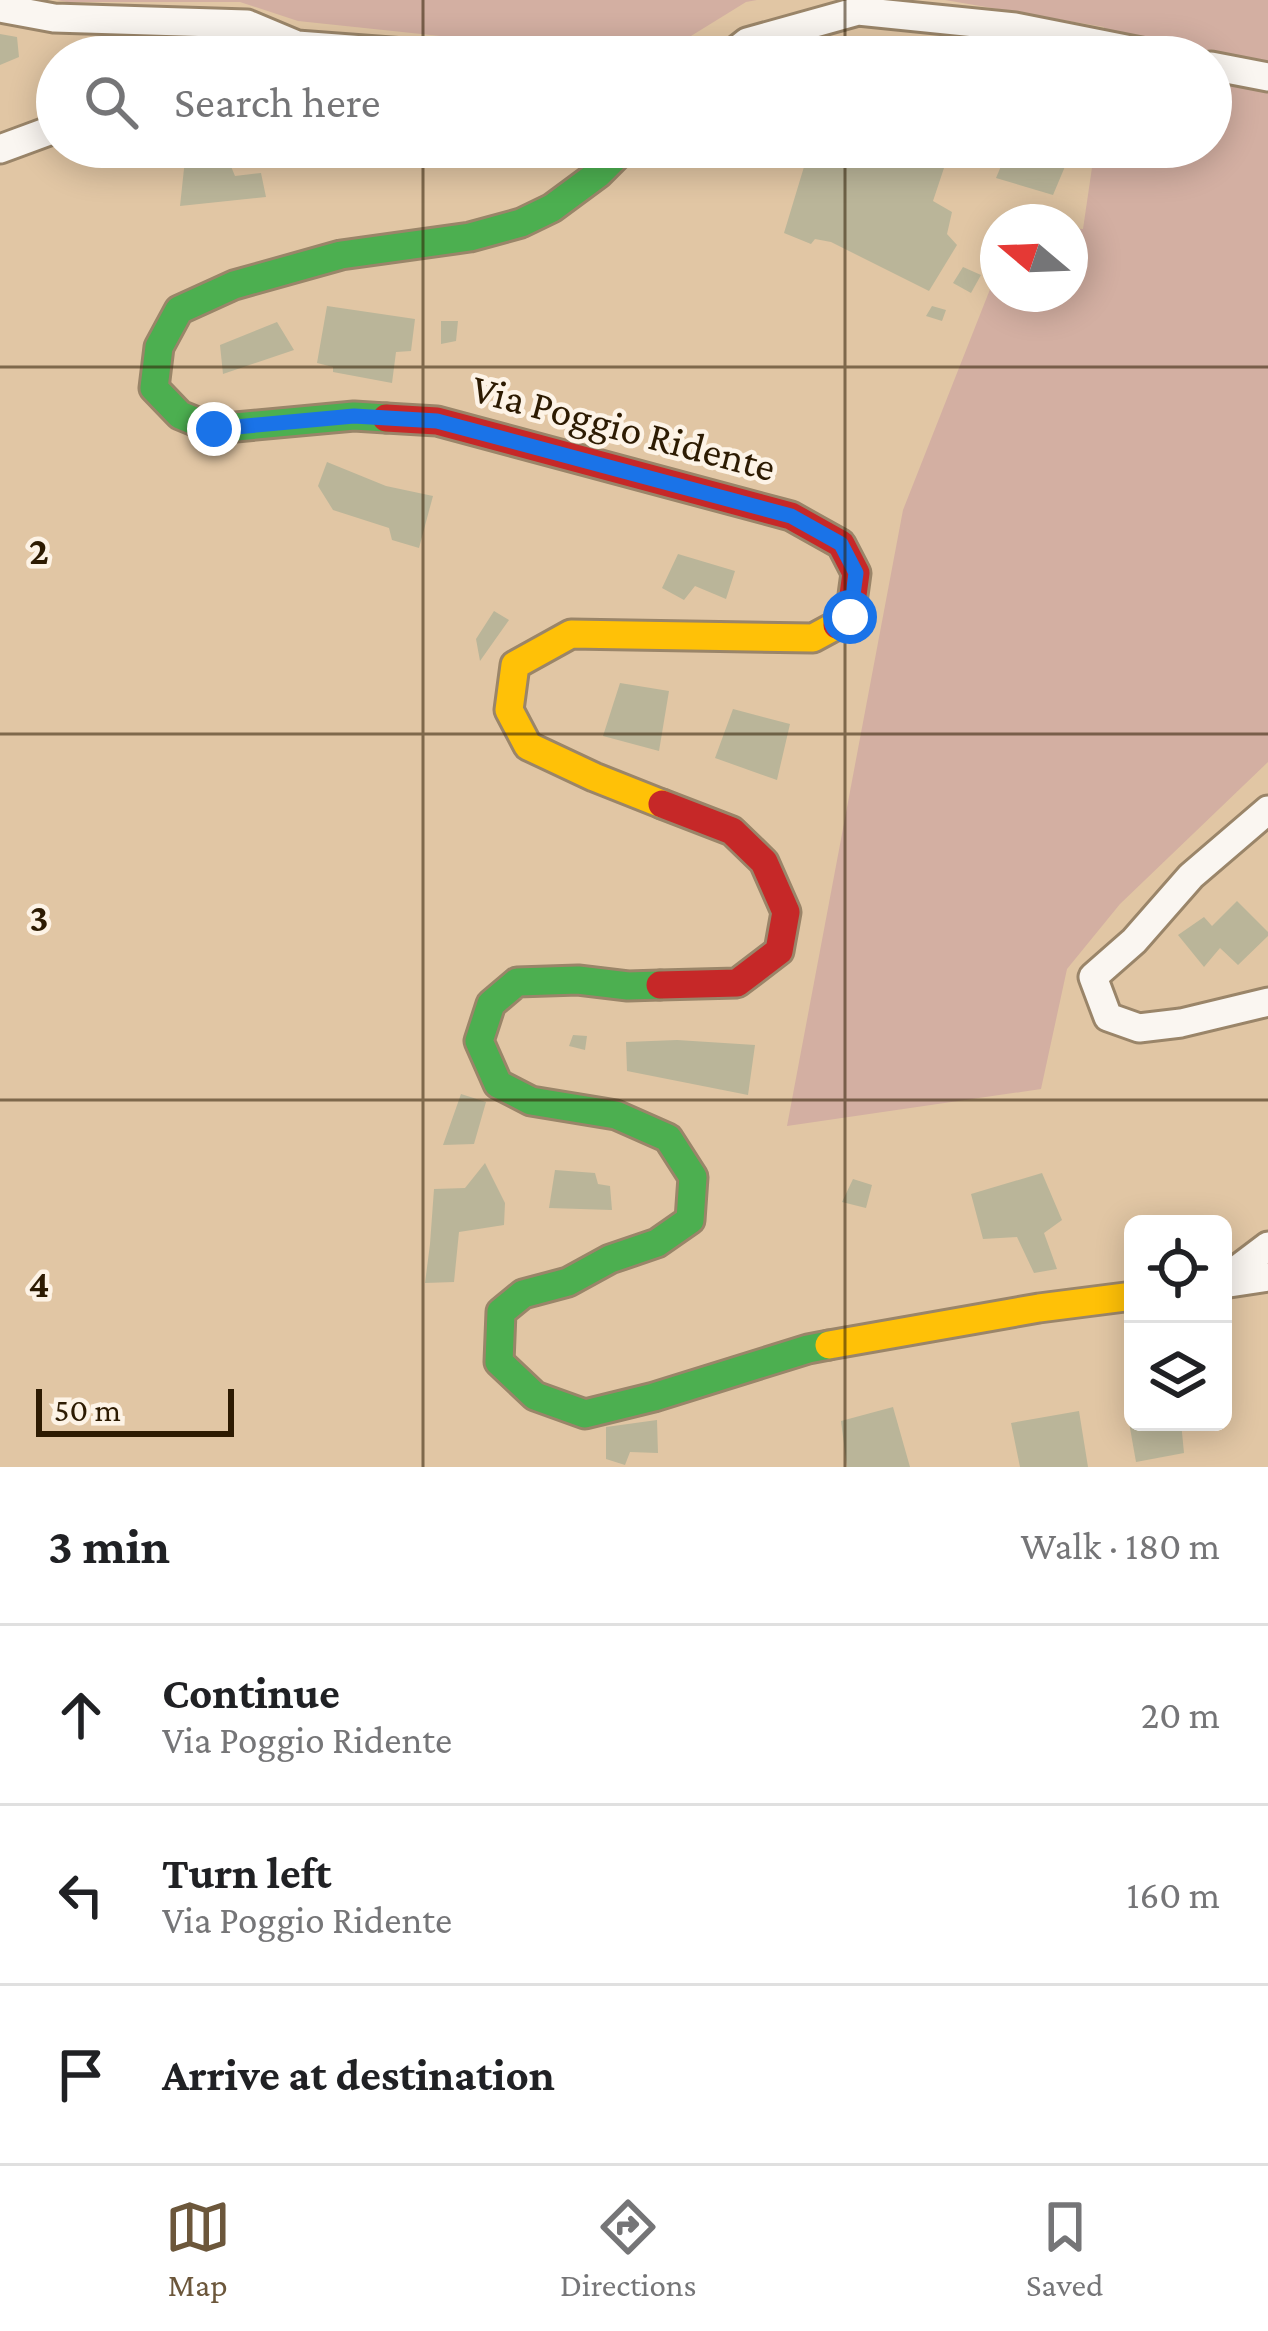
<!DOCTYPE html>
<html lang="en">
<head>
<meta charset="utf-8">
<style>
	body { margin:0; font-family:"Crimson Pro",serif; background:#f6f6f6; color:#202124 }
	.controls { position:absolute; right:36px; bottom:36px; display:grid; overflow:hidden; border-radius:18px; box-shadow:0 6px 30px #0003 }
	.controls button { width:108px; height:108px; display:grid; place-items:center; padding:0; border:0; border-bottom:3px solid #e0e0e0; background:#fff; color:#202124; font:60px sans-serif }
	.compass { position:absolute; left:980px; top:204px; width:108px; height:108px; border-radius:50%; background:#fff; box-shadow:0 6px 30px #0003; rotate:289deg }
	.scale { position:absolute; left:36px; bottom:30px; width:198px; box-sizing:border-box; padding-left:12px; border:6px solid #2d1b02; border-top:0; font-size:33px; line-height:42px; white-space:nowrap; color:#2d1b02; -webkit-text-stroke:9px #fdf3e6; paint-order:stroke }
	.stop { position:absolute; width:36px; height:36px; margin:-27px; border:9px solid #1a73e8; border-radius:50%; background:#fff }
	.stop.end { background:#1a73e8; border-color:#fff; box-shadow:0 3px 12px #0008 }
	.list { margin:0; padding:0; list-style:none }
	h2 { display:flex; justify-content:space-between; align-items:center; height:156px; margin:0; padding:0 48px; font-size:51px }
	h2 small { font-size:39px; font-weight:400; color:#757577 }
	.list li { display:grid; grid-template-columns:78px 1fr auto; gap:36px; align-items:center; box-sizing:border-box; height:180px; padding:0 48px; border-top:3px solid #e0e0e0 }
	.list b { display:block; font-size:45px; white-space:nowrap }
	.list p { margin:0; font-size:39px; white-space:nowrap; color:#757577 }
	.list em { font-size:39px; font-style:normal; color:#757577 }
	.icon { flex:none; width:66px; height:66px; fill:none; stroke:currentColor; stroke-width:2; stroke-linecap:round; stroke-linejoin:round }
	.map { position:relative; flex:none; width:1268px; height:1467px; overflow:hidden }
	.search { position:absolute; background:#fff; box-shadow:0 6px 30px #0003; left:36px; right:36px; top:36px; height:132px; display:flex; align-items:center; gap:30px; box-sizing:border-box; padding:0 42px; border-radius:66px; color:#757577; font-size:45px }
	.sheet { height:696px; background:#fff }
	nav { display:flex; justify-content:space-around; align-items:center; box-sizing:border-box; height:168px; border-top:3px solid #e0e0e0; background:#fff; font-size:33px; color:#757577 }
	nav a { display:grid; justify-items:center; gap:6px }
	nav .on { color:#6c573b }
	.map>svg:first-child { display:block }
	.green { fill:#d3afa2 }
	.building { fill:#bab599 }
	.lines { fill:none; stroke-linecap:round; stroke-linejoin:round }
	.street-casing { stroke:#9a8569; stroke-width:33 }
	.fast-casing { stroke:#9a8569; stroke-width:33 }
	.slow-casing { stroke:#9a8569; stroke-width:33 }
	.jam-casing { stroke:#9a8569; stroke-width:33 }
	.street { stroke:#faf6f1; stroke-width:27 }
	.fast { stroke:#4caf50; stroke-width:27 }
	.slow { stroke:#ffc107; stroke-width:27 }
	.jam { stroke:#c62828; stroke-width:27 }
	.route { stroke:#1a73e8; stroke-width:15 }
	.grid { fill:none; stroke:#2d1b02; stroke-width:3; stroke-opacity:0.55 }
	.labels { text-anchor:middle; dominant-baseline:central; stroke-width:9; stroke-linejoin:round; paint-order:stroke }
	.street-label { font-size:42px; fill:#2d1b02; stroke:#fdf3e6 }
	.grid-label { font-size:39px; text-anchor:middle; font-weight:bold; fill:#2d1b02; stroke:#fdf3e6; stroke-width:9; stroke-linejoin:round; paint-order:stroke }
</style>
</head>
<body>
<div class="map">
<svg width="1268" height="1467" viewBox="0 0 1268 1467">
	<rect width="100%" height="100%" fill="#e1c6a4"/>
	<path class="green" d="M57 0H757L746 2 657 57H534L497 42 298 21 240 2H67Z
		M945 0H1268V762L1120 904 1067 969 1041 1089 787 1126 903 510 998 269V294H1070V228L1083 229 1095 147H1211V57H1104V27Z"/>
	<path class="building" d="M0 34 17 37 19 57 0 65Z
		M810 147H951L933 201 952 212 947 234 957 245 929 291 831 242 815 239 811 244 784 233Z
		M1009 147H1041L1069 157 1053 195 996 178Z
		M186 150 225 152 235 176 261 173 266 197 180 206Z
		M963 267 981 275 971 293 953 283Z
		M327 306 415 319 411 351 396 352 392 383 333 372V367L317 363Z
		M932 306 946 310 942 321 926 316Z
		M441 321H458L456 341 441 344Z
		M277 322 294 350 223 374 220 345Z
		M327 462 386 486 433 496 419 548 392 540 389 528 333 510 318 486Z
		M678 554 735 571 726 599 695 586 684 600 662 588Z
		M494 611 509 620 480 661 476 639Z
		M620 683 669 691 659 751 603 736Z
		M733 709 790 724 777 780 715 758Z
		M1237 901 1268 932V936L1238 965 1220 948 1204 967 1178 935 1204 917 1212 926Z
		M573 1035 587 1036 585 1050 569 1046Z
		M677 1040 755 1045 748 1095 627 1071 626 1042Z
		M461 1094 486 1102 474 1144 443 1145Z
		M485 1163 505 1203 504 1225 459 1232 454 1282 425 1283 430 1244 434 1189 465 1188Z
		M555 1170 595 1173 598 1184 610 1186 612 1210 549 1208Z
		M1042 1173 1062 1220 1044 1233 1057 1269 1034 1273 1017 1237 983 1239 971 1194Z
		M853 1179 872 1185 866 1208 842 1202Z
		M893 1407 910 1467H847L841 1421Z
		M1079 1411 1088 1467H1020L1011 1423Z
		M1127 1411H1133V1422H1181L1184 1453 1136 1462Z
		M657 1420 658 1453 630 1452 625 1465 606 1459V1427Z"/>
	<g class="lines">
		<g class="street-casing">
			<path id="street" d="M0 8 54 18 247 24 297 45 458 57
				M728 57 747 42 858 11 1015 27 1166 57
				M1211 66 1268 77
				M0 149 57 128
				M1268 810 1191 876 1134 941 1093 977 1108 1017 1139 1028 1181 1023 1268 1002
				M1223 1280 1268 1246
				M1223 1284 1268 1277"/>
		</g>
		<g class="fast-casing">
			<path id="fast" d="M386 418 354 416 214 429 180 415 154 388 159 347 179 310 234 285 341 255 470 237 521 223 552 208 598 174 625 147
				M660 985 628 986 578 980 517 982 491 1004 479 1041 498 1084 531 1101 616 1115 668 1138 693 1177 690 1220 657 1243 610 1259 568 1282 523 1294 501 1312 499 1362 535 1396 585 1414 654 1397 808 1349 829 1345"/>
		</g>
		<g class="slow-casing">
			<path id="slow" d="M662 804 594 777 528 746 509 710 515 665 571 634 813 638 837 625
				M829 1345 1039 1308 1133 1296"/>
		</g>
		<g class="jam-casing">
			<path id="jam" d="M386 418 437 421 791 516 841 544 856 573 850 617 837 625
				M660 985 737 983 779 951 786 912 764 862 732 831 662 804"/>
		</g>
		<use href="#street" class="street"/>
		<use href="#fast" class="fast"/>
		<use href="#slow" class="slow"/>
		<use href="#jam" class="jam"/>
	</g>
	<g class="lines">
		<path class="route" d="M214 429 354 416 437 421 791 516 841 544 856 573 850 617"/>
	</g>
	<path class="grid" d="M423 0V57M845 0V57M423 147V1467M845 147V1467M0 367H1268M0 734H1268M0 1100H1268"/>
	<g class="labels">
		<g class="street-label">
			<text transform="translate(624 427) rotate(15)">Via Poggio Ridente</text>
		</g>
	</g>
	<g class="grid-label">
		<text x="39" y="564">2</text>
		<text x="39" y="931">3</text>
		<text x="39" y="1297">4</text>
	</g>
</svg>
<div class="controls">
<button><svg class="icon" aria-label="locate" viewBox="0 0 24 24"><circle cx="12" cy="12" r="6"/><path d="M12 2v4M12 18v4M2 12h4M18 12h4"/></svg></button>
<button><svg class="icon" aria-label="layers" viewBox="0 0 24 24"><path d="M12 4l9 5-9 5-9-5zM3 14l9 5 9-5"/></svg></button>
</div>
<svg class="compass" viewBox="-18 -18 36 36"><path d="M0-13l5 13h-10z" fill="#e53935"/><path d="M0 13l5-13h-10z" fill="#757577"/></svg>
<div class="scale">50 m</div>
<div class="stop" style="left:850px;top:617px"></div>
<div class="stop end" style="left:214px;top:429px"></div>
<div class="search"><svg class="icon" aria-label="search" viewBox="0 0 24 24"><circle cx="10" cy="10" r="6"/><path d="M15 15l6 6"/></svg>Search here</div>
</div>
<section class="sheet">
<h2>3 min<small>Walk · 180 m</small></h2>
<ul class="list">
<li><svg class="icon" aria-label="ahead" viewBox="0 0 24 24"><path d="M12 20V5M6 11l6-6 6 6"/></svg><div><b>Continue</b><p>Via Poggio Ridente</p></div><em>20 m</em></li>
<li><svg class="icon" aria-label="left" viewBox="0 0 24 24"><path d="M17 20v-9H6M10 6l-5 5 5 5"/></svg><div><b>Turn left</b><p>Via Poggio Ridente</p></div><em>160 m</em></li>
<li><svg class="icon" aria-label="arrive" viewBox="0 0 24 24"><path d="M6 21V4h12l-3 4 3 4H6"/></svg><div><b>Arrive at destination</b></div></li>
</ul>
</section>
<nav>
<a class="on"><svg class="icon" aria-label="map" viewBox="0 0 24 24"><path d="M3 6l6-2 6 2 6-2v14l-6 2-6-2-6 2zM9 4v14M15 6v14"/></svg>Map</a>
<a><svg class="icon" aria-label="directions" viewBox="0 0 24 24"><path d="M12 3l9 9-9 9-9-9zM9 14v-3h6M13 9l2 2-2 2"/></svg>Directions</a>
<a><svg class="icon" aria-label="saved" viewBox="0 0 24 24"><path d="M7 4h10v16l-5-4-5 4z"/></svg>Saved</a>
</nav>
</body>
</html>
